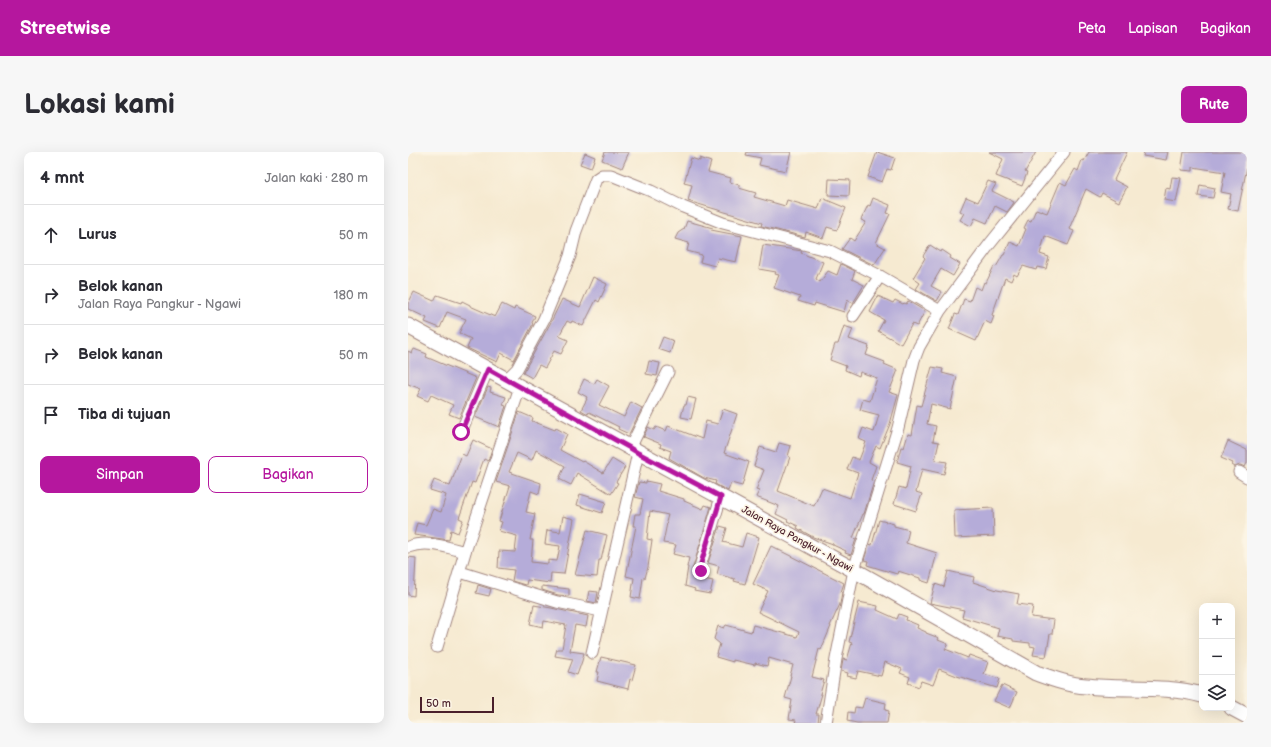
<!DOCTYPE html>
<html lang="id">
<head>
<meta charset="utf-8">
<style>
	body { margin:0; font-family:"Balsamiq Sans",sans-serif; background:#f7f7f7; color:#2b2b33 }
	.controls { position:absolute; right:12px; bottom:12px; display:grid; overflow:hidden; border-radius:8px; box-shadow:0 4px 16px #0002 }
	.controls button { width:36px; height:36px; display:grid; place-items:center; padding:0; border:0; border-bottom:1px solid #e1e1e2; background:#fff; color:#2b2b33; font:20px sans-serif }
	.scale { position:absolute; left:12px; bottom:10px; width:74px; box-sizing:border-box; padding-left:4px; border:2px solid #4a1f2b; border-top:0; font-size:11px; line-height:14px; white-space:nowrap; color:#4a1f2b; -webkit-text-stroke:3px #fcf5e5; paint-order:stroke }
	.stop { position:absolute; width:12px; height:12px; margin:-9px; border:3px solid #b5179e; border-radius:50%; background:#fff }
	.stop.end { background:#b5179e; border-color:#fff; box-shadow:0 1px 4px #0008 }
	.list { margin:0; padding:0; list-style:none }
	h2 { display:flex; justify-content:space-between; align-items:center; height:52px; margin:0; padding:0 16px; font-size:17px }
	h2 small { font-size:13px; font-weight:400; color:#7c7c81 }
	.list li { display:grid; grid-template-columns:26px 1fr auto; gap:12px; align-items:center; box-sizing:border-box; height:60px; padding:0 16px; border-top:1px solid #e1e1e2 }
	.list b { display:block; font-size:15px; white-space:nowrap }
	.list p { margin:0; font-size:13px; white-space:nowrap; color:#7c7c81 }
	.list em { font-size:13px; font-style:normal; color:#7c7c81 }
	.actions { display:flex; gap:8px; padding:12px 16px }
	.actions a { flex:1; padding:9px 0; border:1px solid #b5179e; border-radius:8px; text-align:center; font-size:14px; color:#b5179e }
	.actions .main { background:#b5179e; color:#fff }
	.icon { flex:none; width:22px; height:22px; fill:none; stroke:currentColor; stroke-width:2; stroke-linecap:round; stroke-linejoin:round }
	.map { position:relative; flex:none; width:839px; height:571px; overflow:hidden; border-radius:8px }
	header { display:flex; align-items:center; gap:24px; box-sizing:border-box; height:56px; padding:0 20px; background:#b5179e; color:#fff }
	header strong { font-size:19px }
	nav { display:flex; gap:22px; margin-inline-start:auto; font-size:14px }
	.intro { display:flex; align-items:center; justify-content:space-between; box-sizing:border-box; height:96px; padding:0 24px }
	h1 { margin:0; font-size:28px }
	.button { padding:10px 18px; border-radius:8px; background:#b5179e; color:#fff; font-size:14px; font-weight:700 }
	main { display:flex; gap:24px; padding:0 24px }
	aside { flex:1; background:#fff; border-radius:8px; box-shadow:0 4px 16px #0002 }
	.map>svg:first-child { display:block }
	.building { fill:#b5acd9 }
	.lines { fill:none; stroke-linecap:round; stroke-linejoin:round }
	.minor-casing { stroke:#a0847e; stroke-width:13 }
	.secondary-casing { stroke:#a0847e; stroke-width:17 }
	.minor { stroke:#fff; stroke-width:11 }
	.secondary { stroke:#fff; stroke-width:15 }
	.route { stroke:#b5179e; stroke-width:5 }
	.labels { text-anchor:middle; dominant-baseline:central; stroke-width:3.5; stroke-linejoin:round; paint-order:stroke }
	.street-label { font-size:10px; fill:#4a1f2b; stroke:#fcf5e5 }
</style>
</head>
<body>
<header>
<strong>Streetwise</strong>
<nav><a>Peta</a><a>Lapisan</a><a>Bagikan</a></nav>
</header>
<div class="intro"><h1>Lokasi kami</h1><a class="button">Rute</a></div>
<main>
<aside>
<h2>4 mnt<small>Jalan kaki · 280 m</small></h2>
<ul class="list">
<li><svg class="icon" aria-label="ahead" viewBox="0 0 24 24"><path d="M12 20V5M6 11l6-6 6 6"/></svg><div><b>Lurus</b></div><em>50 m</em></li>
<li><svg class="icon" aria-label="right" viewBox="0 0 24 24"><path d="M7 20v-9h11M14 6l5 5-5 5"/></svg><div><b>Belok kanan</b><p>Jalan Raya Pangkur - Ngawi</p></div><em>180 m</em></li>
<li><svg class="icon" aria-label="right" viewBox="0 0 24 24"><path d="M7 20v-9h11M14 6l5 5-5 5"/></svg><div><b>Belok kanan</b></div><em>50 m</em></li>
<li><svg class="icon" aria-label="arrive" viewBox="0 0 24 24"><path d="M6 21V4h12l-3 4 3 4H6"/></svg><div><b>Tiba di tujuan</b></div></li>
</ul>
<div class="actions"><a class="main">Simpan</a><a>Bagikan</a></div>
</aside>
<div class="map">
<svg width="839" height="571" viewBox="0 0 839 571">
	<rect width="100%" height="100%" fill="#fcf5e5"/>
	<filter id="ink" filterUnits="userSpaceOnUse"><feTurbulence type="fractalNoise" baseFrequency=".025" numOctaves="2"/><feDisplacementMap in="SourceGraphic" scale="8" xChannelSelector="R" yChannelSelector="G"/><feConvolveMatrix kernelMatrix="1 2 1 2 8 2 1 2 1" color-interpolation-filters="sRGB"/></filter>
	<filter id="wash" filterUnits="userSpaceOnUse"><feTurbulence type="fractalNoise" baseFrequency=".012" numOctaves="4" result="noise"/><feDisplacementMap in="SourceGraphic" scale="16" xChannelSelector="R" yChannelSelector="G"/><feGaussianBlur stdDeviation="0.9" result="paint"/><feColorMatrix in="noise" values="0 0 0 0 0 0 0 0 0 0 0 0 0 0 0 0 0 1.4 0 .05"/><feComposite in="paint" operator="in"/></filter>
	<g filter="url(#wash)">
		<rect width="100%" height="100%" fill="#f6ead1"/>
		<g id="blocks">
			<path class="building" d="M197 0H221L214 16 194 8Z
				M339 0H383L378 19 351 13 353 6 338 3Z
				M469 0 487 6 483 18 479 17 474 30 460 25Z
				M581 0H628L617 20 619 21 614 34 588 24 595 7Z
				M681 0H719L706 28 719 35 711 50 694 41 692 45 678 37 661 77 666 79 660 93 637 84 632 102 641 105 638 117 629 115 628 118 615 114 609 124 606 122 603 129 597 126 584 163 586 164 583 172 577 169 568 189 541 177 547 162 550 163 556 147 562 149 567 135 573 138 576 130 578 131 586 114 588 115 595 103H596L602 90 611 94 618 77 616 76 620 68 623 69 628 57 639 61 652 30 658 33 667 17 670 19 674 8 676 9Z
				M736 0H760L758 8 735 4Z
				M776 0H839V15L830 59 820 57 823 42 813 40 817 20 785 15V19L773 18Z
				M177 1 187 5 183 16 172 12Z
				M283 6 292 9V6L303 10 300 20 323 26 322 30 331 33V36L348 41 346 45 377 54 379 48 410 57 414 46 438 56 429 78 419 75 415 86 398 80 397 85 353 74 354 71 280 49 284 33 276 31Z
				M764 25 773 26 768 50 756 48 758 36 762 37Z
				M421 27 442 28 441 44 420 43Z
				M580 29 588 32 584 39 606 50 605 52 599 60 587 54 579 71 567 66 563 74 552 68 556 61 552 59 558 45 570 50Z
				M792 33 807 36 805 46 790 44Z
				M465 46 482 53 479 61 482 62 468 91 477 96 466 113 434 97 442 86 446 89 458 70 453 68 460 53 462 54Z
				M279 69 305 76 303 78 334 84 328 110 310 106 307 114 292 110 294 103 279 99 281 91 267 87 270 81 276 77Z
				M355 93 394 99 393 101 415 110 408 127 412 130 420 119 429 123 433 112 447 119 444 127 456 133 445 151 439 148 436 160 407 151 406 154 390 149 392 145 366 136 371 123 367 122 368 120 351 117Z
				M522 93 533 100 534 98 543 104 542 106 552 112 545 124 533 117 523 134 534 140 529 149 508 137 512 131 505 126 517 106 515 104Z
				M185 125 199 132 191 150 188 148 175 174 164 169 163 171 159 169 151 184 160 188 153 202 146 199 137 216 131 213 124 226 115 221 143 170 154 147 172 155Z
				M6 140 26 149 29 143 53 151 54 149 62 153V154L87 165 94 152 106 158 107 155 127 164 124 171 125 172 106 208 93 201 89 210 59 196 63 187 51 181 58 167 39 160 32 176 17 170 19 166 0 157V152Z
				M470 144 485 151 487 148 495 152 496 151 498 152 500 149 517 159 509 174 504 172 493 192 470 179 476 168 462 160Z
				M436 174 445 177 441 187 461 194 458 203 477 210 476 212 490 218 481 240 490 243 482 272 472 296 468 294 461 310 468 314 463 328 466 329 456 362H455L445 386 448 387 443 403 437 401 438 399 425 393V392L405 385 389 376 390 374 379 369 380 368 368 362 371 354 348 345 351 339 348 338 356 318 346 314 352 295 368 300 371 291 383 294 380 304 382 305 370 339 406 354 414 336 442 346 450 321 439 317 444 305 451 308 458 290 451 287 455 276 466 280 471 263 452 258 455 247 462 249 469 226 452 220 451 224 437 218 438 214 422 208 427 192H430Z
				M255 185 266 189 262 201 250 197Z
				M6 197 19 202 18 205 68 226 51 266 41 262 45 253 23 243 20 249 9 244 13 237 0 232V199L4 201Z
				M241 209 252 211 249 224 238 222Z
				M524 215 535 217 534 221 549 225 542 257 523 252 519 272 528 274 525 289 531 290 527 308 539 310 536 322 514 317 508 340 514 342 508 359 486 352 491 335 498 337 503 314 489 310 493 295 496 296 500 282 504 283 509 253 513 254Z
				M176 227 186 232 189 227 201 234 191 253 216 265 223 250 234 256 221 282 210 277 211 275 181 260 180 262 173 258 179 247H178L179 245 170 240Z
				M80 235 83 236 82 240 98 245 95 253 98 254 91 275 67 265Z
				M280 245 288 247 283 267 273 265 276 253H278Z
				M315 257 329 262 316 301 341 310 334 334 323 331 320 339 307 332 308 329 296 326 261 306 263 299 252 295 253 292 236 285V284L235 286 240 275 246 278 248 275 258 279 260 274 294 287 298 269 310 272Z
				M111 260 125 266 124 269 147 278 148 276 159 282 152 298 174 310 175 309 195 321 204 307 217 315 208 330 210 331 203 342 169 321 163 333 151 327 157 314 128 298 124 308 109 301 101 320 133 331 131 342 123 339 118 360 127 362 122 388H125L123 410 140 412V408L149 409 152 394 137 392 139 378 152 380 155 364 166 367 156 422 143 421 142 431 119 428 118 433H117L104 429 106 418 90 416 91 399 107 400 109 384 91 379 94 370 91 369 102 334 88 330Z
				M65 288 84 297 80 309 76 307 67 331 64 330 51 366 55 368 50 381 43 378 41 388 6 383 9 371 18 373 25 357 33 360 38 343 22 338 26 328 42 334 54 302 58 304Z
				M820 289 839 298V311L837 315 832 313 827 315 824 313 825 311 813 306Z
				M238 329 252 332 250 339 276 347V349L295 357 297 353 303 355 284 419 287 425 305 429 302 442 286 439 287 437 277 434 280 415H279L281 406 265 402 268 393 255 391 259 371 258 370 260 363 242 359 239 387 244 388 240 415 237 426H235L232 447 223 445 226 426 218 424 228 374H225L227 362H232L235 347 227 345 231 330 238 331Z
				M172 342 198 350 194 361 169 353Z
				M585 356 586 384 547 386 546 358Z
				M471 368 486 372V374L501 378 498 391 529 401 521 431 512 428V426L490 419 489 422 459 413 460 409 456 408 461 392 464 393Z
				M312 374 319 376 315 390 334 395 338 381 351 385 337 432 326 429 327 427 309 422 311 414 300 411Z
				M179 378 199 383 193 408H191L189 425 167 423Z
				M363 394 436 431 433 440H434L432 452 422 474H423L413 498 411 497 404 525 416 528 412 542H414L408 562H411L410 571H387L388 568 381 567 384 548 377 546 383 524H382L385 513 361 506 359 514 347 511V513L325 508V510L308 505 312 492 306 487 310 474 316 476 318 473 343 480 345 473 389 485 391 480 350 460 360 439 345 432Z
				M0 405 8 406 6 444 0 443Z
				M540 419 566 425 565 430 589 438 611 442 609 452 625 454 623 465 646 468 644 482H642L638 505 625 503 627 495 622 494V491L605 489V487L589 484 591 476 554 465 556 458 522 451 527 432 536 435Z
				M70 433 83 437 81 444 68 441Z
				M134 434 161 437V444L150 443 134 438Z
				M181 439 190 440 188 451 179 449Z
				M451 450 470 454 469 458 489 467 491 462 499 465 498 468 510 473 509 476 518 480V481L531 486 530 488 540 492 537 497 560 506 561 503 580 510 576 522 592 527 589 536 549 524 531 517 525 533 513 529 511 535 500 531 502 525 492 521 494 517 477 510 473 524 450 519 448 526 439 524 440 521 433 519 435 508V507L439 508 444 491 441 490Z
				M126 453 143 456 180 464 178 475 167 473 162 499 176 501 174 509 169 523 160 520 165 507 147 504 149 497H154L158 473 136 469 135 475 122 472Z
				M193 505 228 513 224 528 222 527 220 537 189 529 191 520H189Z
				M594 533 609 540 602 556 586 549Z
				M457 546 478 551 477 558 481 559 479 571H449L439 569 440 560 446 561 447 555 454 556Z"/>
		</g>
	</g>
	<g filter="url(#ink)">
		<use href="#blocks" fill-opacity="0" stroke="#a0847e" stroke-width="1"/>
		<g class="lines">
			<g class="minor-casing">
				<path id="minor" d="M445 164 472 124
					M99 227 109 217 136 167 162 104 168 79 188 27 194 23H203L243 39 275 55 315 71 422 99 472 124 532 159
					M53 280 80 217
					M222 296 260 220
					M831 320 839 325
					M0 395C19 388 39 395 57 400
					M293 419 291 418 313 345
					M52 420 149 450 193 459
					M29 495 57 400 112 235
					M184 501 230 301
					M418 571 428 507 446 418 490 276 506 208 511 195 532 159 581 93 656 0"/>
			</g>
			<g class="secondary-casing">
				<path id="secondary" d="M0 174 446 418 628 521C645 527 661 533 678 534 716 538 758 533 794 543
					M824 556 839 564"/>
			</g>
			<use href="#minor" class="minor"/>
			<use href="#secondary" class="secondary"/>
		</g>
	</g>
	<g class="lines" filter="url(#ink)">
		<path class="route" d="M53 280 80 217 222 296 230 301 313 345 291 418 293 419"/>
	</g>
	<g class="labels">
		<g class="street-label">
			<text transform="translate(389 387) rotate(29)">Jalan Raya Pangkur - Ngawi</text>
		</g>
	</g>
</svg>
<div class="controls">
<button>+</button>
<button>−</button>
<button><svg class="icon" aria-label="layers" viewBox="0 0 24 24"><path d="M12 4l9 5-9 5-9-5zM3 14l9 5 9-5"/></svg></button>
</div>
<div class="scale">50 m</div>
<div class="stop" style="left:53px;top:280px"></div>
<div class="stop end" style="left:293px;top:419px"></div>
</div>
</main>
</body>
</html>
